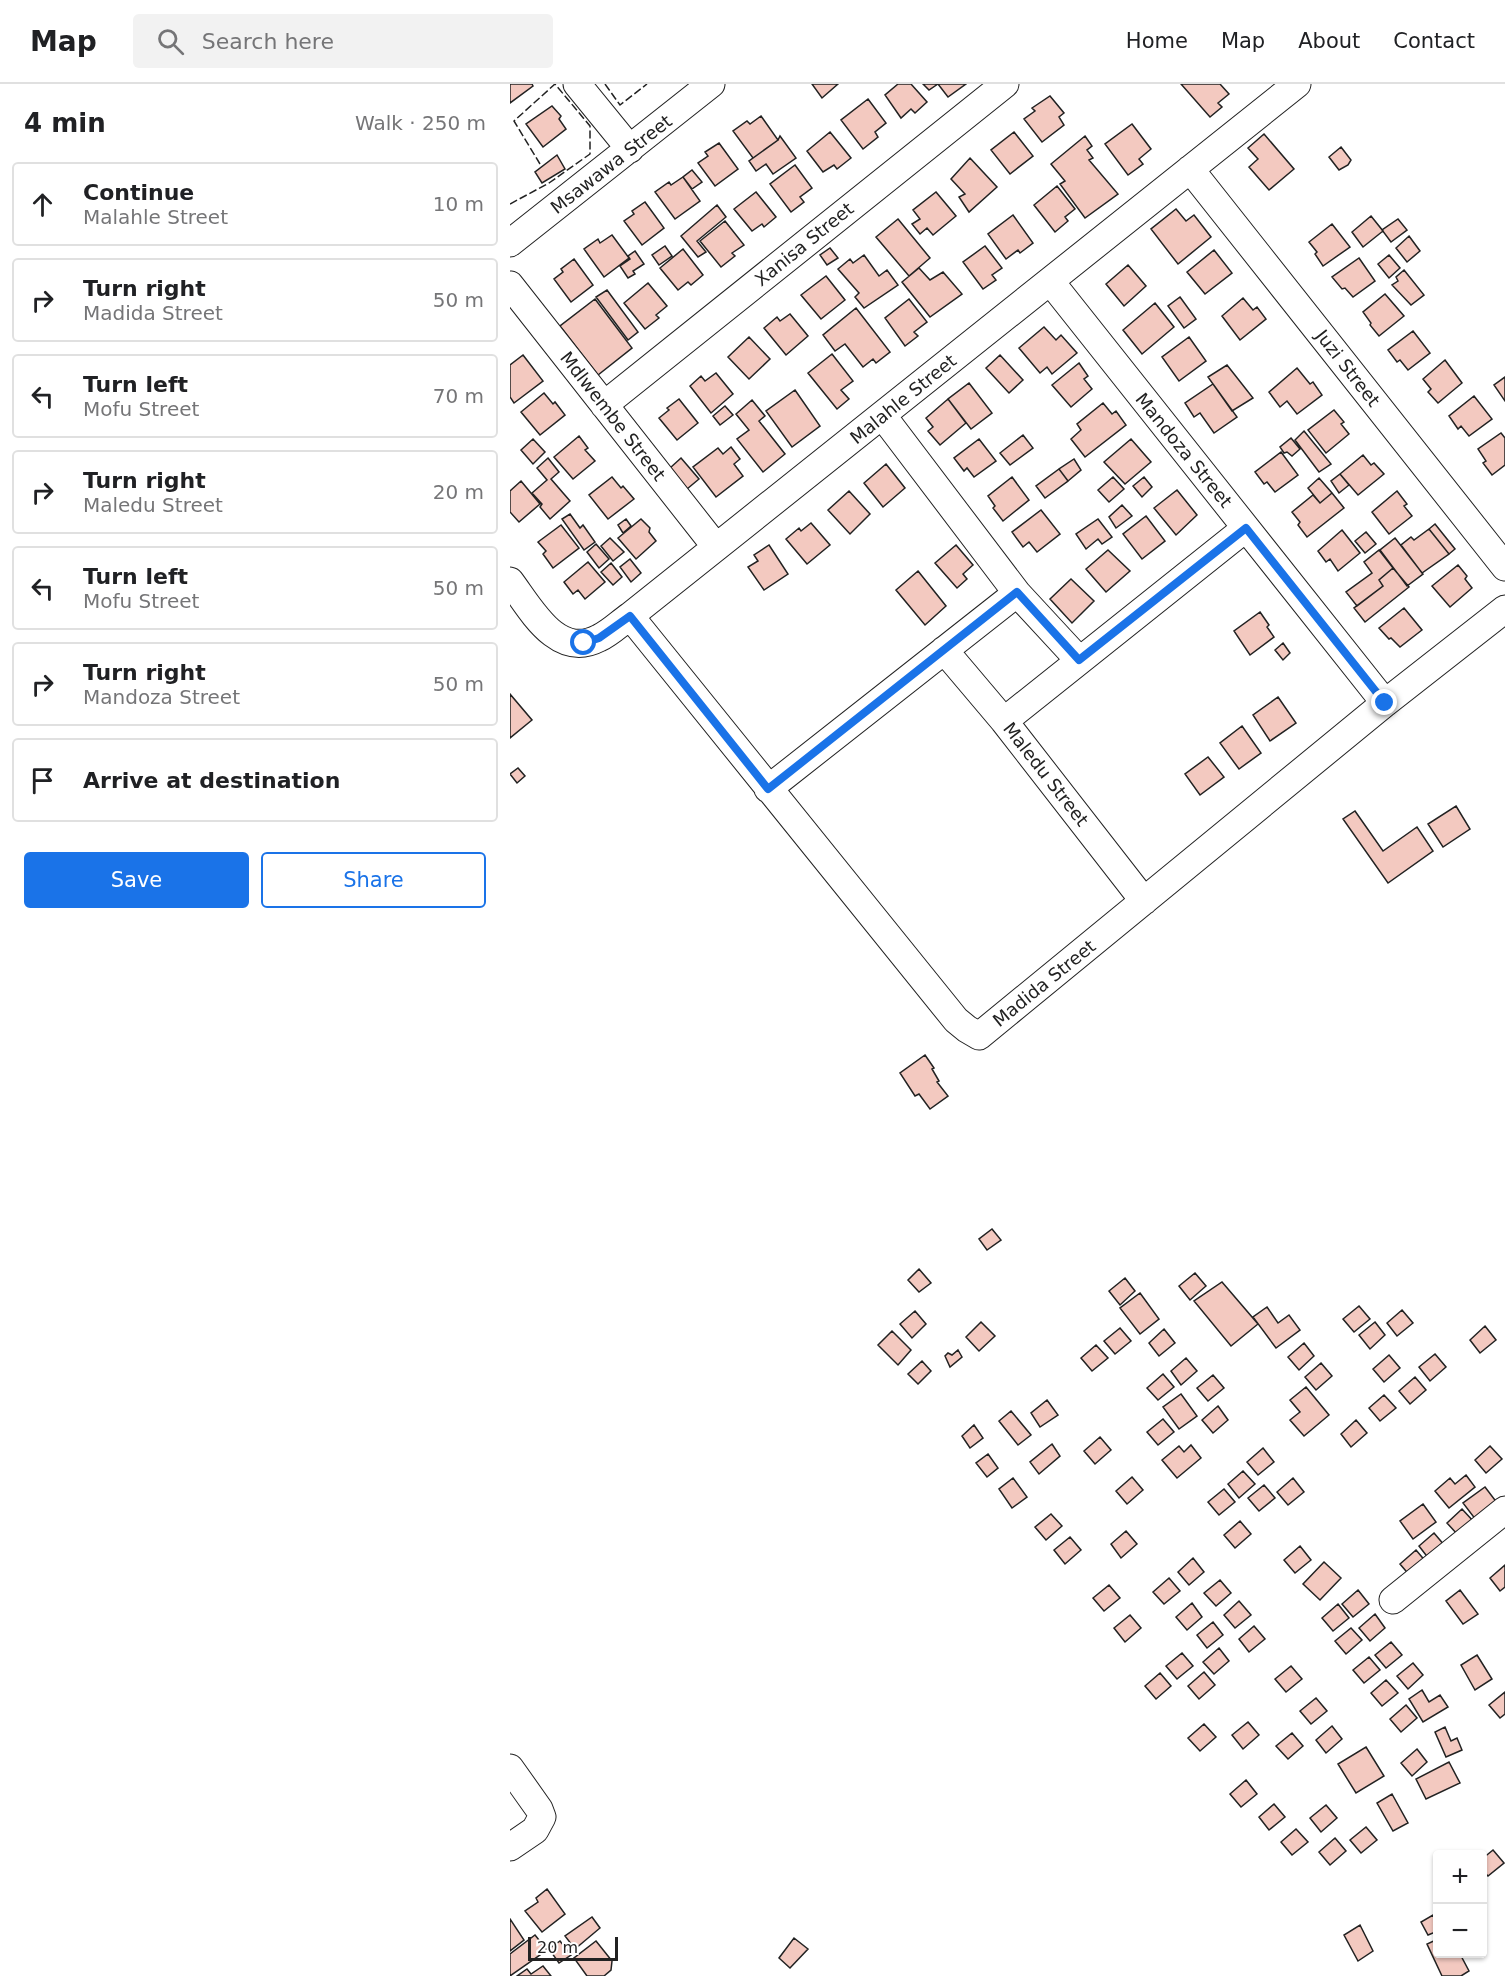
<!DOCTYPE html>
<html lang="en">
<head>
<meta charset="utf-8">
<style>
	body { margin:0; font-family:"DejaVu Sans",sans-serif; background:#f2f2f2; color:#202124 }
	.controls { position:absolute; right:18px; bottom:18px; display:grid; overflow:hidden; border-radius:6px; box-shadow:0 2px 4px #0004 }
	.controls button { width:54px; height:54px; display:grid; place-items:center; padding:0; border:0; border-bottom:2px solid #e0e0e0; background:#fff; color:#202124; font:30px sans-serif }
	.scale { position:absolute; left:18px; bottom:15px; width:90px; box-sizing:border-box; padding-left:6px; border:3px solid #222; border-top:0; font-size:16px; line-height:21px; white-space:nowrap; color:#222; -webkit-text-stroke:4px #fff; paint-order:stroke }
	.stop { position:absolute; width:18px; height:18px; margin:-14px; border:4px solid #1a73e8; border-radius:50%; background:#fff }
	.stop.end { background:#1a73e8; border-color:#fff; box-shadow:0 2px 6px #0008 }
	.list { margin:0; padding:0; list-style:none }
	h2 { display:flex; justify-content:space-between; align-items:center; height:78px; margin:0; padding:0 24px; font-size:26px }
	h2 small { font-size:20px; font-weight:400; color:#757577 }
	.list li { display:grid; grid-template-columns:39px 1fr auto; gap:18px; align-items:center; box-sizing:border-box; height:84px; margin:0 12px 12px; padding:0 12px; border:2px solid #e0e0e0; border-radius:6px }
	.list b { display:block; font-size:22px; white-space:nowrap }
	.list p { margin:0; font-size:20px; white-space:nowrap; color:#757577 }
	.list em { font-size:20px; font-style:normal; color:#757577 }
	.actions { display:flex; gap:12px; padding:18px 24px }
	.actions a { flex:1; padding:14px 0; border:2px solid #1a73e8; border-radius:6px; text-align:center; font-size:21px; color:#1a73e8 }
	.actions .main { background:#1a73e8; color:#fff }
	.icon { flex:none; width:33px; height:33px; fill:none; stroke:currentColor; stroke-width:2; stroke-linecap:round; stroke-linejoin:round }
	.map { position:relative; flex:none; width:995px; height:1892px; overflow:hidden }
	header { display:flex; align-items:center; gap:36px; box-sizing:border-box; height:84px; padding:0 30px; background:#fff; border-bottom:2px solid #e0e0e0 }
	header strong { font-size:28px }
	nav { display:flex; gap:33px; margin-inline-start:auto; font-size:21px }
	.search { width:420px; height:54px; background:#f2f2f2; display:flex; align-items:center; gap:15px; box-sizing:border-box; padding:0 21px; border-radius:6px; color:#757577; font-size:22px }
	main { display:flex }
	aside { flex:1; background:#fff }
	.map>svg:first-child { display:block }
	.building { fill:#f3c9c0; stroke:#222; stroke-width:1.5 }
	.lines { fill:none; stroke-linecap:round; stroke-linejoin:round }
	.street-casing { stroke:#222; stroke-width:29 }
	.street { stroke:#fff; stroke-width:27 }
	.fence { stroke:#222; stroke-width:1.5; stroke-dasharray:8 3; stroke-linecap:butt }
	.route { stroke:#1a73e8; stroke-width:8 }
	.labels { text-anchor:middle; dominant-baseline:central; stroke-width:4.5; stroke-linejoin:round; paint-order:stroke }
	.street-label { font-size:18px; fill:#222; stroke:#fff }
</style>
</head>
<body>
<header>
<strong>Map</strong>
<div class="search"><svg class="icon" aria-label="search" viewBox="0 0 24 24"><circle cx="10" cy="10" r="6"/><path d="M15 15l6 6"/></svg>Search here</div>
<nav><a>Home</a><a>Map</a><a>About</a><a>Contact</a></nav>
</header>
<main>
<aside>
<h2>4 min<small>Walk · 250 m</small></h2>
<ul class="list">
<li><svg class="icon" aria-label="ahead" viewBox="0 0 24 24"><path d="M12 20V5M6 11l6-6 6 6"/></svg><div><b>Continue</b><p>Malahle Street</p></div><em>10 m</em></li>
<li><svg class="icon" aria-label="right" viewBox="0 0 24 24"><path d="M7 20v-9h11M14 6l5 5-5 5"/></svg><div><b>Turn right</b><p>Madida Street</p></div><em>50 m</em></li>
<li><svg class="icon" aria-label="left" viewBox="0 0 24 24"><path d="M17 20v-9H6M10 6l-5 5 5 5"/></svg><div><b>Turn left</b><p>Mofu Street</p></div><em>70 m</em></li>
<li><svg class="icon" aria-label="right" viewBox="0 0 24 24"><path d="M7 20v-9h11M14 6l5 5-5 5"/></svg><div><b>Turn right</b><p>Maledu Street</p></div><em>20 m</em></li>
<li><svg class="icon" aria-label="left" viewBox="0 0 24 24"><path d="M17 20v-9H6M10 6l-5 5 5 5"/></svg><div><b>Turn left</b><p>Mofu Street</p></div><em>50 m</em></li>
<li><svg class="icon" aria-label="right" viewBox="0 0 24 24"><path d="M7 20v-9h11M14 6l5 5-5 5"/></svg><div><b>Turn right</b><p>Mandoza Street</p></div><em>50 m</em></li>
<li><svg class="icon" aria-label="arrive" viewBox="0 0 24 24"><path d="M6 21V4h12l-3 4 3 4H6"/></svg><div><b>Arrive at destination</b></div></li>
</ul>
<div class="actions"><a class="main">Save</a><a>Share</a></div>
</aside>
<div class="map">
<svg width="995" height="1892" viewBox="0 0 995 1892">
	<rect width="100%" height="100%" fill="#fff"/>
	<path class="building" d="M0 0H22L23 2 0 19Z
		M302 0H328L312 14Z
		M388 0H401L417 18 405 29 401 25 391 34 375 11Z
		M413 0H456L438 13 428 0 419 6Z
		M671 0H710L719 10 708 19 712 23 700 33Z
		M540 12 554 29 549 33 554 41 532 58 514 35 525 27 522 24Z
		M358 15 376 39 365 48 368 53 353 65 331 36Z
		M42 22 51 32 49 35 56 45 33 63 16 40Z
		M251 32 268 56 243 74 223 47 237 37 240 40Z
		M622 40 641 65 629 75 633 80 618 91 595 60Z
		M320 48 341 74 327 85 324 81 313 88 297 67Z
		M504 48 523 72 500 90 481 66Z
		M754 50 784 85 759 106 739 83 748 75 738 64Z
		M270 52 286 74 263 90 256 80 246 87 239 77 268 56Z
		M575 52 582 62 577 66 583 74 579 76 608 110 575 134 550 100 555 97 541 80Z
		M209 59 228 85 205 102 188 79 198 72 195 68Z
		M831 63 841 76 838 81 829 86 819 73Z
		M47 71 55 85 32 99 25 88Z
		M460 74 487 103 459 128 449 113 455 110 441 95Z
		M285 81 302 104 290 113 294 118 281 128 260 100Z
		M182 86 192 98 182 105 173 93Z
		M173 93 190 117 165 135 145 108 159 98 161 101Z
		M547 102 565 125 555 133 558 137 545 148 524 121Z
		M246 108 266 133 254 143 252 140 242 147 224 125Z
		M426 108 446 132 423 151 417 144 410 150 402 140 410 135 403 126Z
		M135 118 154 144 132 161 114 137 124 130 122 127Z
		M207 121 216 133 187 157 196 168 188 173 171 152Z
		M666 125 676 137 684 131 701 153 668 180 641 145Z
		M503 131 523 159 510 169 508 166 496 175 478 150Z
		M861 132 873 147 853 163 842 148Z
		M388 135 420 174 399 192 366 153Z
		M888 135 897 146 881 158 872 146Z
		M215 137 234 161 222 169 225 172 211 183 190 157Z
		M822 140 840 163 813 182 805 170 807 168 799 158Z
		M102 151 119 174 94 193 74 165 88 155 90 159Z
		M899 152 910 167 897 178 886 164Z
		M155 162 162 172 149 181 142 171Z
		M475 162 492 184 482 191 486 196 473 205 453 178Z
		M320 164 328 174 317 181 310 171Z
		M173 165 193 191 181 201 178 198 168 206 150 184Z
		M704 166 722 189 695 210 677 188Z
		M125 167 134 180 123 187 125 190 118 194 110 182 120 175 118 172Z
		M354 171 369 192 377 186 388 201 354 224 345 213 349 209 328 185 340 175 343 179Z
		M879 171 890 184 879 194 868 180Z
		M849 174 865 197 843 213 835 204 832 205 822 193Z
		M64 175 83 201 61 218 44 195 53 188 51 185Z
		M618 181 636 202 614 222 596 200Z
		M409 184 420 196 433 188 452 210 420 233 392 198Z
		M894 186 914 211 901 221 882 201 888 197 886 193Z
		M316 192 335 216 311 235 291 211Z
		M138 199 157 222 146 231 149 234 135 245 114 219Z
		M97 206 128 248 118 256 86 213Z
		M875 210 894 232 869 252 860 241 861 239 853 228Z
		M670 213 686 235 674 244 658 222Z
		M733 214 743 226 747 223 756 235 730 256 712 232Z
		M85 215 122 264 88 291 50 242Z
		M399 215 417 238 404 248 408 252 395 262 375 234Z
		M645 219 664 243 632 270 613 246Z
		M346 224 380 268 366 279 363 275 353 283 335 260 325 267 313 251Z
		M280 230 298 252 276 271 254 244 267 233 270 237Z
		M534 243 546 256 551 251 567 269 542 290 537 283 530 289 509 264Z
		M903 247 920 269 898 286 890 276 887 278 878 266Z
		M239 253 260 275 239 295 218 273Z
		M679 253 696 277 669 297 652 273Z
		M322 270 343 297 331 306 339 315 327 325 298 289Z
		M13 271 33 297 4 319 0 313V281Z
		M490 271 513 296 499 309 476 284Z
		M935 276 952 299 928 319 918 308 921 305 913 295Z
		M569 279 578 292 574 295 582 305 561 323 542 301Z
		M717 281 743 314 722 327 698 293Z
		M787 284 800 300 803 298 812 311 787 330 777 317 770 323 759 308Z
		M206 289 223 310 201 329 180 302 191 292 195 297Z
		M995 293V317L984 301Z
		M459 299 482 329 461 345 438 315Z
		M703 300 727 333 704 349 690 329 684 333 675 319Z
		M285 306 310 342 282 363 256 327Z
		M34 309 43 320 45 318 55 331 30 351 11 328Z
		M964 312 982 335 959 352 951 342 948 345 939 332Z
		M169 315 188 339 167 356 149 334 159 326 157 324Z
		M438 315 456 339 430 361 418 347 423 343 416 334Z
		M242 316 255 332 249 337 275 370 253 388 227 355 239 346 226 330Z
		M593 319 602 330 606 327 616 341 575 373 561 355 571 346 567 340Z
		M215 322 223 331 210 341 203 332Z
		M824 326 834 338 831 340 839 350 816 369 798 346Z
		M794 347 821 380 809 388 785 356Z
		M991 349 995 354V381L982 391 973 379 976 377 968 365Z
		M513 351 523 364 500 381 490 369Z
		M69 352 78 364 75 366 85 377 63 395 44 373Z
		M781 354 790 365 782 372 777 368 774 369 770 363Z
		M23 355 35 368 23 380 11 366Z
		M469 355 486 377 464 393 457 384 454 387 444 374Z
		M621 355 641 378 615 400 594 378Z
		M221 363 230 375 224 380 233 392 206 413 183 383 208 364 213 370Z
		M771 368 788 391 765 408 757 398 754 400 745 388Z
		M853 371 861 381 864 379 874 390 848 411 830 390Z
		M38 374 49 388 41 395 60 417 40 435 30 423 32 420 22 409 37 396 27 384Z
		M171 374 189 395 177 405 160 384Z
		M564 375 571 386 558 397 549 385Z
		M376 380 395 404 373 423 354 399Z
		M549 385 558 397 535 414 526 402Z
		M830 390 839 401 829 409 821 397Z
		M102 393 111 404 113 402 124 415 98 435 79 411Z
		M502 393 519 416 493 437 483 424 485 422 478 412Z
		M603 393 614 405 599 418 588 406Z
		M634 393 642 403 632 413 623 402Z
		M809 394 822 409 810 419 798 404Z
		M11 397 30 420 9 438 0 428V407Z
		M667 406 687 431 666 451 644 424Z
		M339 407 360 430 340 450 318 426Z
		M887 407 897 420 894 422 902 432 879 450 862 428Z
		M822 409 834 424 797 453 788 441 790 438 782 428 803 411 810 419Z
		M612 421 622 432 606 444 599 433Z
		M531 426 550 450 527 468 519 458 513 463 502 448Z
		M60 430 70 444 73 441 85 458 74 466 52 435Z
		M636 432 655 457 632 475 613 450Z
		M116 435 121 442 113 449 108 441Z
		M131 435 140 444 139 448 146 457 126 475 108 454Z
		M588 435 602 453 592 460 588 455 576 465 566 450Z
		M301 439 320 461 297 480 276 455 289 444 291 447Z
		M925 440 945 465 939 470 919 445Z
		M51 441 69 464 43 484 33 470 36 467 28 458Z
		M919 445 939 470 912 489 891 461 901 453 904 456Z
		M832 446 850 469 828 487 820 475 816 478 808 467Z
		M856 448 866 460 855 469 845 457Z
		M100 454 114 468 103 477 91 462Z
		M885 454 913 490 897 502 870 466Z
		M86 460 99 475 89 484 77 468Z
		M259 461 278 490 254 506 238 483 248 477 244 471Z
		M446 461 463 481 453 490 457 495 447 504 425 479Z
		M598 466 620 487 596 508 576 485Z
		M869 466 883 484 869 496 873 502 847 522 836 508 862 489 854 478Z
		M120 475 131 489 121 498 110 483Z
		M78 478 95 498 75 515 68 506 63 510 54 498Z
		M101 479 112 493 103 501 91 488Z
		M948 481 957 492 955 495 962 504 940 523 922 502Z
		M883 484 899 503 855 538 844 524 873 502 869 496Z
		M408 487 436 522 415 541 386 506Z
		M561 495 584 517 562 539 540 515Z
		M894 524 912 546 890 563 881 554 879 555 869 544Z
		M750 528 759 541 757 543 764 553 740 571 724 547Z
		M773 559 780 569 773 576 765 566Z
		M0 610 22 636 0 654Z
		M768 613 786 639 760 657 743 631Z
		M732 642 751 669 729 685 710 659Z
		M698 673 714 693 690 711 675 690Z
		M8 684 15 692 7 699 0 690Z
		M946 722 960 745 933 763 918 740Z
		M845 727 873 767 907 743 923 767 878 799 833 735Z
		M415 971 424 984 422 985 429 997 427 998 438 1012 420 1025 409 1010 405 1012 390 989Z
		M482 1145 491 1156 477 1166 469 1155Z
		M409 1185 421 1199 409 1208 398 1196Z
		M685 1189 696 1202 680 1216 669 1202Z
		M615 1194 625 1207 610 1221 599 1207Z
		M712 1198 748 1240 721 1262 684 1217Z
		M630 1209 649 1235 630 1250 610 1224Z
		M849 1222 860 1235 844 1248 833 1235Z
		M757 1223 768 1239 779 1231 790 1246 766 1264 743 1233Z
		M892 1226 903 1239 887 1252 877 1239Z
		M405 1227 416 1240 402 1254 390 1240Z
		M471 1238 485 1252 469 1267 456 1253Z
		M865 1238 875 1251 860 1265 849 1251Z
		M975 1242 986 1256 970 1269 960 1256Z
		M610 1244 621 1257 605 1270 594 1257Z
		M654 1245 665 1259 649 1272 639 1259Z
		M382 1247 401 1266 388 1281 368 1261Z
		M794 1259 804 1272 789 1286 778 1273Z
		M586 1261 598 1274 582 1287 571 1274Z
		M448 1266 452 1273 440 1283 435 1272 438 1269 442 1271Z
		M925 1270 936 1283 920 1297 909 1283Z
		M879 1271 890 1284 874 1298 863 1285Z
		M676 1274 687 1287 671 1301 661 1287Z
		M412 1277 421 1287 408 1300 398 1290Z
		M811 1279 822 1292 806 1306 795 1293Z
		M653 1290 664 1303 648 1316 637 1304Z
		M703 1291 714 1304 698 1317 687 1304Z
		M905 1293 916 1306 900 1320 889 1307Z
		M796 1303 819 1331 794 1352 780 1336 790 1328 780 1316Z
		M671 1310 687 1332 669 1345 653 1323Z
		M874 1311 886 1324 870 1337 859 1324Z
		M537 1316 548 1331 530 1343 521 1329Z
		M708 1322 718 1336 703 1349 692 1336Z
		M501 1327 521 1351 508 1361 489 1337Z
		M653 1335 664 1348 648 1361 637 1348Z
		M846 1336 857 1349 841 1363 831 1350Z
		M464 1341 473 1354 460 1364 452 1352Z
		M590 1353 601 1366 585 1380 574 1367Z
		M542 1360 550 1372 529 1390 520 1378Z
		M681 1361 691 1374 667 1394 652 1376 669 1362 674 1368Z
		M980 1362 992 1375 976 1389 965 1376Z
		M753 1364 764 1378 748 1391 737 1378Z
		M478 1370 488 1384 477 1393 466 1379Z
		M733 1387 745 1400 729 1414 718 1400Z
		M956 1391 965 1403 939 1424 925 1407 940 1394 945 1400Z
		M622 1393 633 1406 617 1420 606 1407Z
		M503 1394 517 1413 502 1424 489 1405Z
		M783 1394 794 1408 778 1421 767 1408Z
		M754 1401 765 1414 749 1427 738 1414Z
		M975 1403 988 1420 966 1436 953 1419Z
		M714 1405 725 1418 709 1431 698 1418Z
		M913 1420 926 1438 903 1455 890 1437Z
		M952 1425 964 1438 948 1451 937 1439Z
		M541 1430 552 1442 536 1456 525 1443Z
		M730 1437 741 1450 725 1464 714 1451Z
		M616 1447 627 1460 611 1474 601 1460Z
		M924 1449 935 1462 919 1475 909 1462Z
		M560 1453 571 1466 555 1480 544 1466Z
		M790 1462 801 1476 785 1489 774 1476Z
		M906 1466 917 1479 901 1493 890 1480Z
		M683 1474 694 1488 679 1501 668 1488Z
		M814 1478 831 1494 810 1516 793 1500Z
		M995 1481V1503L990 1507 980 1494Z
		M659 1494 670 1507 654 1520 643 1508Z
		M710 1496 721 1509 706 1522 694 1509Z
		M599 1501 610 1514 594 1527 583 1514Z
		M848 1506 859 1520 843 1533 832 1520Z
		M950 1506 968 1530 953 1540 936 1517Z
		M729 1517 741 1531 725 1544 714 1531Z
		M682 1519 692 1533 677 1546 666 1533Z
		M828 1520 839 1534 823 1547 812 1534Z
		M865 1530 875 1544 860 1557 849 1544Z
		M620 1531 631 1544 615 1558 604 1544Z
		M703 1538 713 1551 697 1564 687 1551Z
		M744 1542 755 1555 739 1568 729 1555Z
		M841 1544 852 1556 836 1570 825 1557Z
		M881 1558 892 1571 876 1584 865 1571Z
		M709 1564 719 1577 704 1590 693 1578Z
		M672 1569 683 1582 667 1595 656 1582Z
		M967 1571 982 1595 965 1606 951 1581Z
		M859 1573 870 1586 854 1599 843 1586Z
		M903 1579 913 1591 898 1605 887 1592Z
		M781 1582 792 1595 776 1608 765 1595Z
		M694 1588 705 1601 689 1615 678 1602Z
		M650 1589 661 1602 646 1615 635 1602Z
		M876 1596 888 1609 872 1622 861 1609Z
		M912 1606 919 1618 930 1611 938 1623 913 1638 899 1615Z
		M995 1608V1630L990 1634 979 1621Z
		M806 1614 817 1627 801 1640 790 1627Z
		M896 1621 907 1634 891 1648 880 1635Z
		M738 1638 749 1651 733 1665 722 1651Z
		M694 1640 706 1653 690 1667 678 1654Z
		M822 1642 832 1655 816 1669 806 1656Z
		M935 1643 941 1657 947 1654 952 1666 936 1673 925 1648Z
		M782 1649 793 1662 778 1675 766 1662Z
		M856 1663 874 1692 846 1709 828 1680Z
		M907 1665 917 1678 902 1692 891 1679Z
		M939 1678 950 1699 916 1715 906 1695Z
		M736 1696 747 1710 731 1723 720 1710Z
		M882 1710 898 1739 883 1747 867 1719Z
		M764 1720 775 1733 759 1746 749 1733Z
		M816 1721 827 1734 811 1748 800 1734Z
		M856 1743 867 1756 851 1769 840 1756Z
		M786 1745 798 1758 782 1771 771 1758Z
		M825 1754 836 1767 820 1781 809 1768Z
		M983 1766 994 1779 978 1792 972 1786V1775Z
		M37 1805 55 1830 32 1848 15 1827 28 1818 26 1814Z
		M923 1831 928 1838V1847L918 1851 911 1838Z
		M82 1833 90 1844 65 1865 55 1852Z
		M0 1835 14 1856 0 1867Z
		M850 1841 863 1867 848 1877 834 1851Z
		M25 1851 37 1866 0 1892V1870Z
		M284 1854 298 1865 280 1884 269 1874Z
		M928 1855V1870H950L959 1887 951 1892H932L917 1860Z
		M50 1857 61 1871 49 1879 39 1865Z
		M86 1857 102 1877 101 1886 94 1892H77L64 1874Z
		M33 1882 41 1892H7L17 1885 21 1890Z"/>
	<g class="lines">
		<g class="street-casing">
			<path id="street" d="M67 0 120 65
				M680 85 995 483
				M0 159 201 0
				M540 197 875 619
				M0 201 206 463
				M94 321 495 0
				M372 331 507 509 569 576
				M0 497C21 525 47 576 89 554 100 549 110 539 120 532L787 0
				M120 532 446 936 457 945 469 952 875 619 995 525
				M434 566 494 637 634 817
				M494 637 736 444
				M258 705 507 509
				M883 1516 995 1426
				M0 1684 29 1725 32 1733 25 1746 0 1763"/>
		</g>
		<use href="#street" class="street"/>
		<path class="fence" d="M95 0 110 21 137 0
			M0 120 39 99 80 70V42L45 0 4 37 30 80"/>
	</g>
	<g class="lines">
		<path class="route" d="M74 559 89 554 120 532 258 705 507 508 569 576 736 444 875 619"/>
	</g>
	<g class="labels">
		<g class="street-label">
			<text transform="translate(101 80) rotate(-38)">Msawawa Street</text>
			<text transform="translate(294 160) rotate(-39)">Xanisa Street</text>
			<text transform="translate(838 284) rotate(52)">Juzi Street</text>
			<text transform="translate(393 315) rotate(-39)">Malahle Street</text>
			<text transform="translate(103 332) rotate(52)">Mdlwembe Street</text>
			<text transform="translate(674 366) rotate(51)">Mandoza Street</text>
			<text transform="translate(536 690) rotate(52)">Maledu Street</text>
			<text transform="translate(534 899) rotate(-39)">Madida Street</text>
		</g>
	</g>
</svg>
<div class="controls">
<button>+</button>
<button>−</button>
</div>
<div class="scale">20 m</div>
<div class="stop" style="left:74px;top:559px"></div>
<div class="stop end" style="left:875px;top:619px"></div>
</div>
</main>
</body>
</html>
